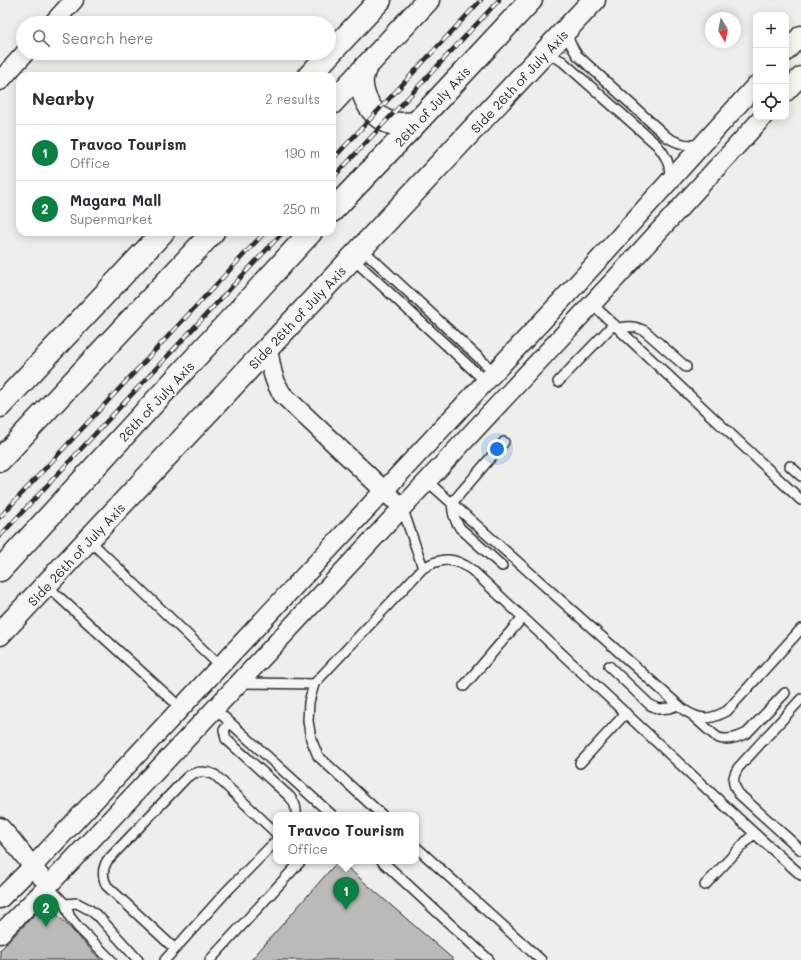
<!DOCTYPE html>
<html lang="en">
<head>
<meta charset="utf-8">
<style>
	body { margin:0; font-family:Mali,sans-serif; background:#f7f7f7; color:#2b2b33 }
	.controls { position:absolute; right:12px; top:12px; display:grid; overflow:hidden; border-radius:8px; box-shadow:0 2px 10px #0003 }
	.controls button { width:36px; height:36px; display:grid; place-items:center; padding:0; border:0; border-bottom:1px solid #e1e1e2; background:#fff; color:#2b2b33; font:20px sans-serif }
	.compass { position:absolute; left:705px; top:12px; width:36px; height:36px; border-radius:50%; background:#fff; box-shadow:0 2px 10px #0003; rotate:170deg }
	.you { position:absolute; left:497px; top:449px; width:14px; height:14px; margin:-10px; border:3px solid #fff; border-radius:50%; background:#1a73e8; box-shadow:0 0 0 6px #1a73e833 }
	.badge { display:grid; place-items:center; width:26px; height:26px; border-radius:50%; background:#0b8043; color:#fff; font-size:13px; font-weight:700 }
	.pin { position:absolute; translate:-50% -33px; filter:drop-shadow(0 1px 2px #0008) }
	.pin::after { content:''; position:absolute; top:21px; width:14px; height:12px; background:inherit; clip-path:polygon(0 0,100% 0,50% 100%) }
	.popup { position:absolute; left:273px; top:812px; width:146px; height:52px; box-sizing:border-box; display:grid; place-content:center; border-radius:8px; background:#fff; filter:drop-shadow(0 1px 3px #0005); font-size:13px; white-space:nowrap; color:#7c7c81 }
	.popup b { font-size:15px; color:#2b2b33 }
	.popup::after { content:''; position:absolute; left:50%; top:100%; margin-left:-8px; border:8px solid transparent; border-top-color:#fff }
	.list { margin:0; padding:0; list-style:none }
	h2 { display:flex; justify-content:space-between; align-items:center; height:52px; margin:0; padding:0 16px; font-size:17px }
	h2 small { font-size:13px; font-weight:400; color:#7c7c81 }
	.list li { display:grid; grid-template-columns:26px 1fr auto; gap:12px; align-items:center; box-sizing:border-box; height:56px; padding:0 16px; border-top:1px solid #e1e1e2 }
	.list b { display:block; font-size:15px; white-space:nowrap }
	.list p { margin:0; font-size:13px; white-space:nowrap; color:#7c7c81 }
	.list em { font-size:13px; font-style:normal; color:#7c7c81 }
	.icon { flex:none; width:22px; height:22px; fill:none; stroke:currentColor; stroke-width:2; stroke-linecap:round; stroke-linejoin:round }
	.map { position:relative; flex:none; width:801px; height:960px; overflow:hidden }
	.search { position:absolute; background:#fff; box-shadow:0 2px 10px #0003; left:16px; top:16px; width:320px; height:44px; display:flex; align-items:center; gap:10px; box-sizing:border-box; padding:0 14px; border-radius:22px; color:#7c7c81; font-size:15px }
	.panel { position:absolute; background:#fff; box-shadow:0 2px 10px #0003; left:16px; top:72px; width:320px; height:164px; border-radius:12px }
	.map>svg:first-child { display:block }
	.building { fill:#babab7; stroke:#2b2b2b }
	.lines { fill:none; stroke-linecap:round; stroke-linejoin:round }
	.service-casing { stroke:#2b2b2b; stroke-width:12 }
	.minor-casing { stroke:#2b2b2b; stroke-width:21 }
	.secondary-casing { stroke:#2b2b2b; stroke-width:25 }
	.trunk-casing { stroke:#2b2b2b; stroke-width:25 }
	.service { stroke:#f6f6f2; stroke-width:9 }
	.minor { stroke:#f6f6f2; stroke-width:18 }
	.secondary { stroke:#f6f6f2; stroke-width:22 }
	.trunk { stroke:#f6f6f2; stroke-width:22 }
	.rail-casing { stroke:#2b2b2b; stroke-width:4.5 }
	.rail { stroke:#f6f6f2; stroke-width:3; stroke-dasharray:9; stroke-linecap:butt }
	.labels { text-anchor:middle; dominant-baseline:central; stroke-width:3.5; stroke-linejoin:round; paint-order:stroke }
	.street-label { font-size:13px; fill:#2b2b2b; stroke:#f6f6f2 }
</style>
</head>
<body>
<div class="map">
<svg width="801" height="960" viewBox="0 0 801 960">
	<rect width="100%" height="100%" fill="#eeeeea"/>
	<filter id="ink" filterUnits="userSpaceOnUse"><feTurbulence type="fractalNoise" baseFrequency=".025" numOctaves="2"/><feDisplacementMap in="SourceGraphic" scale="8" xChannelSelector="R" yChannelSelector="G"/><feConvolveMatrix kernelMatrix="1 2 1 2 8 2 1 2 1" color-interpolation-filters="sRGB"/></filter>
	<g filter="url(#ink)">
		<path class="building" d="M338 861H340L454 960H251Z
			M46 903 101 960H0V950Z"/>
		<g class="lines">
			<g class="service-casing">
				<path id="service" d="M567 32 570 43 577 55 667 137C678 144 688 147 701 144
					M544 55 556 58 562 61 657 145C666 155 671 165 670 178
					M361 248 494 372
					M352 258 485 381
					M592 304 801 500
					M619 328C630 326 635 326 645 331L686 367
					M558 382 614 324
					M790 466 801 476
					M427 481 684 710C701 721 710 720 727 711L801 629
					M402 507 423 568
					M89 540 220 666
					M502 566 460 528C454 520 453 513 452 503L504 442
					M46 585 181 708
					M609 666 650 705 659 709 669 708 678 705
					M240 683 314 684
					M464 686 523 617
					M801 699 738 768C732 778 732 784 739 794L801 850
					M214 708 332 815
					M694 717C699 721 714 736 719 738 728 741 739 737 747 733L785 693
					M229 723 224 730 226 739 290 797C295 803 297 808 296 815
					M580 763 626 713
					M382 815 318 756 311 739 308 721 309 702 314 684 423 568C442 557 454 557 472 570L754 833 801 875
					M416 847 541 960
					M382 861 489 960
					M705 885 754 833
					M48 886 65 904 70 917 78 927 111 960
					M65 904 77 903 90 910 100 918 138 960
					M175 949 107 886C102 877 102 870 107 861L187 777C196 771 204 770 215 775L276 833
					M165 960 226 892 276 841
					M210 960 301 861"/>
			</g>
			<g class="minor-casing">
				<path id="minor" d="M53 23 74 0
					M786 52 801 35
					M0 81 25 53
					M786 92 801 76
					M268 348C271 365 272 379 282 394L393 499
					M0 827 14 843 40 876
					M0 899 33 866 108 786 575 286 756 85
					M0 934 48 886 239 683 617 277 763 117"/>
			</g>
			<g class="secondary-casing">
				<path id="secondary" d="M309 76 380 0
					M0 406 163 232
					M0 634 594 0"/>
			</g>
			<g class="trunk-casing">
				<path id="trunk" d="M366 66C364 70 363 74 362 78 360 96 373 118 391 123 400 125 408 124 416 123
					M332 103 428 0
					M332 211 416 123 531 0
					M0 460 213 232
					M0 570 311 232"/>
			</g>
			<use href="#service" class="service"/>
			<use href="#minor" class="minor"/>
			<use href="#secondary" class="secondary"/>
			<use href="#trunk" class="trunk"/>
			<g class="rail-casing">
				<path id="rail" d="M332 160 481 0
					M332 179 499 0
					M0 517 265 232
					M0 536 283 232"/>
			</g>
			<use href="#rail" class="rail"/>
		</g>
	</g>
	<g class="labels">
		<g class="street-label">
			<text transform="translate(519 81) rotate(-47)">Side 26th of July Axis</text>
			<text transform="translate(432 106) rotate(-47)">26th of July Axis</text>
			<text transform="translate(297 317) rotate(-47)">Side 26th of July Axis</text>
			<text transform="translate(156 401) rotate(-47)">26th of July Axis</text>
			<text transform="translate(76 554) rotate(-47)">Side 26th of July Axis</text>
		</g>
	</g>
</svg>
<div class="controls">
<button>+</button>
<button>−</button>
<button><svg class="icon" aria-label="locate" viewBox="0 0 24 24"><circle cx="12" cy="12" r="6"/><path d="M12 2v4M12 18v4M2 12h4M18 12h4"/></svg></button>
</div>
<svg class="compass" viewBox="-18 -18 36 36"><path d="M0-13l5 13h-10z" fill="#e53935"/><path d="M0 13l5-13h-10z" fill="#7c7c81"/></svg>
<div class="you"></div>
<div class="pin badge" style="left:346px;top:910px">1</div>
<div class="popup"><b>Travco Tourism</b>Office</div>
<div class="pin badge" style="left:46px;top:927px">2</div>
<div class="search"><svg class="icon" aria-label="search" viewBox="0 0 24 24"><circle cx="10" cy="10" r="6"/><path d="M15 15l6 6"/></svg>Search here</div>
<section class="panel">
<h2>Nearby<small>2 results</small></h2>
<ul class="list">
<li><span class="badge">1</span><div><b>Travco Tourism</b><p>Office</p></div><em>190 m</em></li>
<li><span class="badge">2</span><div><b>Magara Mall</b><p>Supermarket</p></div><em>250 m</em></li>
</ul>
</section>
</div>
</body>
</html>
